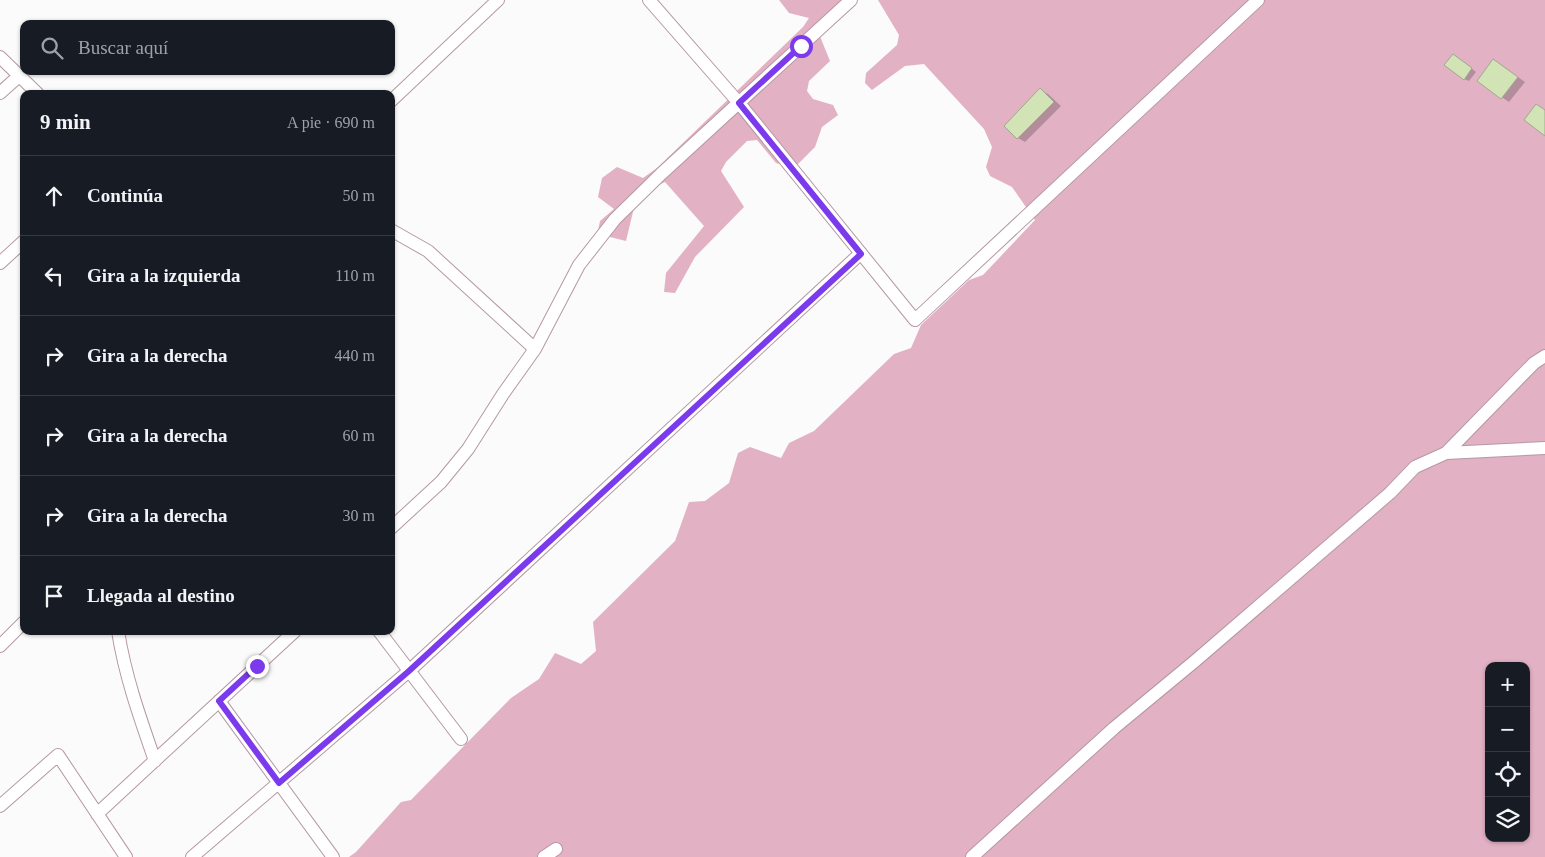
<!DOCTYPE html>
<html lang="es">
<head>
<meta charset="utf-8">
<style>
	body { margin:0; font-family:"Times New Roman",serif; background:#242831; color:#f1f3f6 }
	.controls { position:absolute; right:15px; bottom:15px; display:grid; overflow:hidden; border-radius:10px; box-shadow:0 1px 4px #0004 }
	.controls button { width:45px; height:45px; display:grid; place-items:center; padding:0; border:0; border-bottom:1px solid #363941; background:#171b24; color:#f1f3f6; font:25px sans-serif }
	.stop { position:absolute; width:15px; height:15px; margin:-11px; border:4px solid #7c3aed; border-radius:50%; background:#fff }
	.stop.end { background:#7c3aed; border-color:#fff; box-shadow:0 1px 5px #0008 }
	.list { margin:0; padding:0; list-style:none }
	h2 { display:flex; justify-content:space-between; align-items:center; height:65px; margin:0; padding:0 20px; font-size:21px }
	h2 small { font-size:16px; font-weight:400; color:#9ea1a6 }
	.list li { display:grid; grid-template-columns:32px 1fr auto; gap:15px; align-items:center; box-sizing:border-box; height:80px; padding:0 20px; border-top:1px solid #363941 }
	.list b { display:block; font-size:19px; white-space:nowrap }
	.list em { font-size:16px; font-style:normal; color:#9ea1a6 }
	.icon { flex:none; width:28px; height:28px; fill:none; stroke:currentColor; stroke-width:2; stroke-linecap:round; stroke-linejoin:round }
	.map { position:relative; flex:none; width:1545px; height:857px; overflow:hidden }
	.search { position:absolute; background:#171b24; box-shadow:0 1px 4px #0004; left:20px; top:20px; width:375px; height:55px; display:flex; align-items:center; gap:12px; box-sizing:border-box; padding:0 18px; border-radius:10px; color:#9ea1a6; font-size:19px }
	.panel { position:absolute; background:#171b24; box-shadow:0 1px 4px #0004; left:20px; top:90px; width:375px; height:545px; border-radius:10px }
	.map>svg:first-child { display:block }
	.forest { fill:#e2b1c3; fill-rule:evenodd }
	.shadow { fill:#0003 }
	.building { fill:#d2e3b6; stroke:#9fa990 }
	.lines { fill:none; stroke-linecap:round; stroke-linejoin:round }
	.minor-casing { stroke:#b598a3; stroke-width:14 }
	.minor { stroke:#fff; stroke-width:12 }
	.route { stroke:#7c3aed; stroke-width:6 }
</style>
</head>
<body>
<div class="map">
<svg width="1545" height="857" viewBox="0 0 1545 857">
	<rect width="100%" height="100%" fill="#fbfbfb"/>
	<path class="forest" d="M779 0H851L819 34 830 61 809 81 807 91 813 99 833 105 838 115 822 127 815 147 794 168 776 163 757 140 747 141 726 162 721 171 744 207 695 257 675 293 664 292 666 273 704 226 665 182 637 195 626 241 606 236 598 231 600 221 614 209 598 197 602 178 617 167 643 178 657 168 803 27 809 18 789 13Z
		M878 0H1545V857H349L356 852 401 802 411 800 511 698 539 679 555 653 581 664 596 651 593 622 675 541 689 502 705 501 729 483 738 453 750 447 781 458 789 443 814 431 894 354 911 348 921 325 969 280 983 275 1035 220 1012 187 990 176 986 167 992 147 984 129 924 64 905 66 872 90 865 83 866 73 897 45 899 35ZM1489 666H1526V838H1489Z"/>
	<path class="shadow" d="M1458 58 1476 72 1469 81 1464 79Z
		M1494 60 1525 82 1509 102 1478 81Z
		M1040 90 1048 94 1061 106 1025 142 1018 138 1005 126Z"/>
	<path class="building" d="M1453 54 1472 68 1464 80 1444 65Z
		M1493 59 1518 77 1501 99 1477 81Z
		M1040 88 1054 102 1017 139 1004 126Z
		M1536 104 1545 110V136L1524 120Z"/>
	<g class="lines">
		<g class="minor-casing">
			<path id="minor" d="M649 0 739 103 915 320 1258 0
				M0 57 38 94
				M0 93 19 76
				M391 101 498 0
				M391 230 428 251 535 349
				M0 263 24 241
				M1446 453 1545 448
				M391 528 441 482 468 449 503 394 535 349 579 265 615 219 661 174 851 0
				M118 631C125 676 140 718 155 761
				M379 631 461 739
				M0 646 24 622
				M219 701 333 857
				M0 806 58 755 126 857
				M97 814 295 631
				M192 857 409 671 861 253
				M544 857 556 849
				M972 857 1114 728 1195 661 1390 493 1415 467 1446 453 1534 363 1545 356"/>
		</g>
		<use href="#minor" class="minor"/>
	</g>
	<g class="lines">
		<path class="route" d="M257 666 219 701 279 783 409 671 861 254 739 103 801 46"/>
	</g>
</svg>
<div class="controls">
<button>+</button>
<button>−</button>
<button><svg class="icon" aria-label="locate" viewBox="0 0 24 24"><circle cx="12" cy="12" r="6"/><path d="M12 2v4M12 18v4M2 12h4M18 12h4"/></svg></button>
<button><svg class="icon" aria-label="layers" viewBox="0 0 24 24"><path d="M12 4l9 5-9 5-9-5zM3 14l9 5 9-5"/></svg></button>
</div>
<div class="stop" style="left:801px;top:46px"></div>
<div class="stop end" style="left:257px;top:666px"></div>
<div class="search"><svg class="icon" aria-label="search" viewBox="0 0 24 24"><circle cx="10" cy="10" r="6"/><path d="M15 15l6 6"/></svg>Buscar aquí</div>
<section class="panel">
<h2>9 min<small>A pie · 690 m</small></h2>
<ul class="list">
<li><svg class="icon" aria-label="ahead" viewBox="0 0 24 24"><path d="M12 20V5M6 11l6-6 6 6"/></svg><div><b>Continúa</b></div><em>50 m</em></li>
<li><svg class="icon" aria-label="left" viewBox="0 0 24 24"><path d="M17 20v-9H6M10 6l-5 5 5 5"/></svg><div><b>Gira a la izquierda</b></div><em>110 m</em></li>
<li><svg class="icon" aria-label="right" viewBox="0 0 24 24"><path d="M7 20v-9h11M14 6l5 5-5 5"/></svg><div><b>Gira a la derecha</b></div><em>440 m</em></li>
<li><svg class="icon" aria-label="right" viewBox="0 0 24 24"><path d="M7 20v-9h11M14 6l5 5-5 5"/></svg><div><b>Gira a la derecha</b></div><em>60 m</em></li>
<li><svg class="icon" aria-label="right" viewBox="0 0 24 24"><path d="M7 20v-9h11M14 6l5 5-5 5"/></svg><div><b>Gira a la derecha</b></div><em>30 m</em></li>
<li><svg class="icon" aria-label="arrive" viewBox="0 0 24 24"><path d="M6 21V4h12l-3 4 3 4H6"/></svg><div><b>Llegada al destino</b></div></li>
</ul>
</section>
</div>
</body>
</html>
